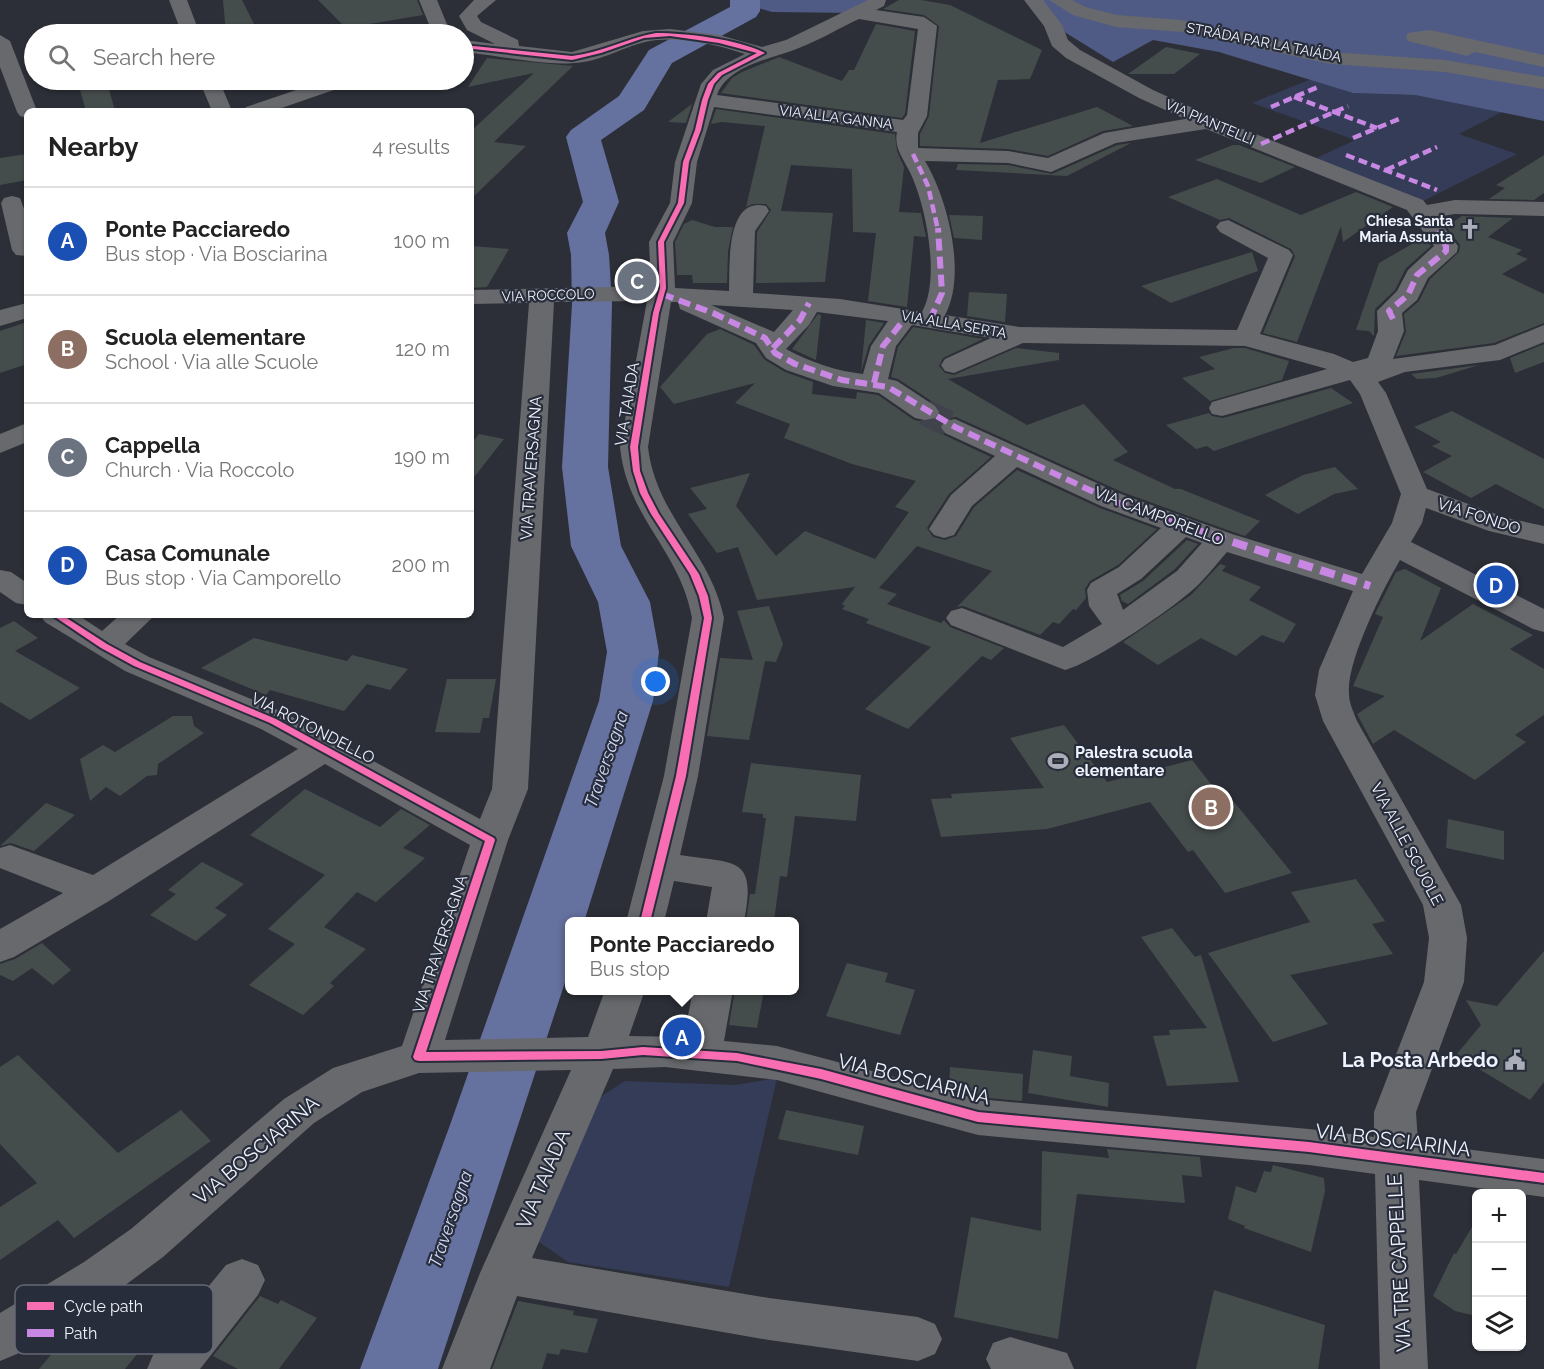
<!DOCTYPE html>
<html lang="en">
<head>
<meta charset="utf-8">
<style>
	body { margin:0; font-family:Raleway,sans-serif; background:#f2f2f2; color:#222 }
	.controls { position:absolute; right:18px; bottom:18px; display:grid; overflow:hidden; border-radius:9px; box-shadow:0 2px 4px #0004 }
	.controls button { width:54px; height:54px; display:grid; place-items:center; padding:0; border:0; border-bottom:2px solid #e0e0e0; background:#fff; color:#222; font:30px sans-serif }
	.you { position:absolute; left:656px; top:682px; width:21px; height:21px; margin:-15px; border:4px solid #fff; border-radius:50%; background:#1a73e8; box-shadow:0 0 0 9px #1a73e833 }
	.badge { display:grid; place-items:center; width:39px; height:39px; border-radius:50%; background:#2563eb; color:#fff; font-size:20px; font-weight:700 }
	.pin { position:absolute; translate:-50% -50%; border:3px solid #fff; box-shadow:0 2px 6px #0006 }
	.popup { position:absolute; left:565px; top:917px; width:234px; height:78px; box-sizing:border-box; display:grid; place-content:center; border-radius:9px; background:#fff; filter:drop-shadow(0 2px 4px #0005); font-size:20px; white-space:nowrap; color:#767676 }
	.popup b { font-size:22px; color:#222 }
	.popup::after { content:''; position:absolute; left:50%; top:100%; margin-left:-12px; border:12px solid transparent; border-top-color:#fff }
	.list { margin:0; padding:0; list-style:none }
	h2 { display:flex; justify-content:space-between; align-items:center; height:78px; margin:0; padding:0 24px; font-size:26px }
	h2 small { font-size:20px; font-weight:400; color:#767676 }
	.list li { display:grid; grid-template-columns:39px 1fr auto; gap:18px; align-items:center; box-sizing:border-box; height:108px; padding:0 24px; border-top:2px solid #e0e0e0 }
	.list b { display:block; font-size:22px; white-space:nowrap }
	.list p { margin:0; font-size:20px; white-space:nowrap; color:#767676 }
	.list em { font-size:20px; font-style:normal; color:#767676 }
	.icon { flex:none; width:33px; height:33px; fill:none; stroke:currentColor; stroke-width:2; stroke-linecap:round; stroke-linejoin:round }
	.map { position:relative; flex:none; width:1544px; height:1369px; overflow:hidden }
	.search { position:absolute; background:#fff; box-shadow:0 2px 4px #0004; left:24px; top:24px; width:450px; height:66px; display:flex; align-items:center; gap:15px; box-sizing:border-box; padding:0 21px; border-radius:33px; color:#767676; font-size:22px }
	.panel { position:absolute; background:#fff; box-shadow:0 2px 4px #0004; left:24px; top:108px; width:450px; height:510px; border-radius:9px }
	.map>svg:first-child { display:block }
	.green { fill:#343c58 }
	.forest { fill:#4f5b85 }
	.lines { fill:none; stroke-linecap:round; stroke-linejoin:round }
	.river { fill:#65719f; fill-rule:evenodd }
	.building { fill:#454d4c }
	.minor-tunnel { stroke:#40434b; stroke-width:26; stroke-dasharray:26 13; stroke-linecap:butt }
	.minor { fill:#68696d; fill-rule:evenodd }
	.quiet-far2 { stroke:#c787e3; stroke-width:4.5; stroke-dasharray:9 4.5; stroke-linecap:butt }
	.quiet-far1 { stroke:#c787e3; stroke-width:6; stroke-dasharray:12 6; stroke-linecap:butt }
	.quiet { stroke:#c787e3; stroke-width:8; stroke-dasharray:15 8; stroke-linecap:butt }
	.cycleway-casing { stroke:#282d3b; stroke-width:4 }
	.cycleway { fill:#f96db3; fill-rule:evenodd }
	.labels { text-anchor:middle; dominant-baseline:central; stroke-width:4.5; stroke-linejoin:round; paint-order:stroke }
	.far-street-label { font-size:14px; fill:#eff3fd; stroke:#282d3b }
	.far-poi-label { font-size:14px; font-weight:bold; fill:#eff3fd; stroke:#282d3b; text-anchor:end }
	.street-label { font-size:16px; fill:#eff3fd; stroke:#282d3b }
	.poi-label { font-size:16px; font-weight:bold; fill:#eff3fd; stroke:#282d3b; text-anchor:start }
	.water-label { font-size:18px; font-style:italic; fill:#d0d9f7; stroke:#282d3b }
	.near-poi-label { font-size:20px; font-weight:bold; fill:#eff3fd; stroke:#282d3b; text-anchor:end }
	.near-street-label { font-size:20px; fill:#eff3fd; stroke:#282d3b }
	.key { fill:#282d3b; stroke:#646875; stroke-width:1.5 }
	.key-label { font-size:16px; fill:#eff3fd }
</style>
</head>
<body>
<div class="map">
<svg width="1544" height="1369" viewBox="0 0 1544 1369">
	<rect width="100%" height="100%" fill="#2c2f37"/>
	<path class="green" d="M1311 79 1353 93 1415 95 1502 112 1459 134 1517 154 1415 205 1308 162 1355 140 1252 103Z
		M777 1078 729 1287 568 1262 532 1237 588 1114 603 1095 625 1081 735 1085Z"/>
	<path class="forest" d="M731 0H883L857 13 772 12Z
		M1033 0H1544V121L1415 95 1353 93 1219 52 1153 40 1113 62 1053 25Z"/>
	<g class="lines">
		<path class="river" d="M730 0H760V11L756 17 672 63 644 110 601 140 619 202 605 233 609 255 612 304 608 467 621 546 650 602 659 652 653 701 584 922H570V967L438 1369H360L450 1125 599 701 607 652 598 602 571 546 562 467 572 304 571 255 567 233 583 202 566 137 571 130 619 96 649 50 730 7Z"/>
	</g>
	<path class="building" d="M223 0H242L259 34H226Z
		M318 0H417L423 15 346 28Z
		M899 0H921L950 5 1042 50 1030 79 998 80 980 143 1097 107 1133 126 1103 131 1048 156 1008 149 920 146V134L929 116 939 26 924 15 883 9Z
		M876 24 915 31 905 114 902 118 721 93 732 78 742 72 779 57 842 81 849 70H854Z
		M1166 47 1200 54 1174 74H1128Z
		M487 58 573 66 494 142 526 146 471 199V131L534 73 468 87Z
		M108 86 115 111H86L80 90Z
		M692 104 686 123 668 122Z
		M716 109 895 134 897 151 904 167 899 212 921 213 926 237 914 236 907 307 868 301 876 233 853 232 852 169 791 165 781 211 833 213 825 282 756 283 757 232 771 210 766 204H753L746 207 765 126 722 122 711 124Z
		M1131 143 1067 176 956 170 958 164 1008 165 1052 174 1117 145Z
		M1233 145H1239L1295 167 1261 183 1195 160Z
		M27 154V180L0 185V158Z
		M1544 155V193L1534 200 1489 199 1505 188 1496 185Z
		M1217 179 1301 215 1356 192 1393 207 1343 242 1341 226 1297 342 1263 333 1295 256 1291 249 1229 218 1220 220 1168 197Z
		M949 215 983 216 982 240 954 238Z
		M1462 216 1513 218 1488 237 1522 250 1516 254 1528 259 1502 274 1544 294V323L1494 343 1396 356 1406 332 1404 314 1419 301 1430 279 1459 252 1460 245 1445 225 1447 226Z
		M692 220 715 227H733L728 251 727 283H693L692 275H677L675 242 684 224Z
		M1424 237 1431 246 1406 268 1395 290 1375 309 1374 336 1369 331 1356 330 1379 263Z
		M471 246 509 249 487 287 471 288Z
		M1252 252 1258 271 1171 303 1141 286Z
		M969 292 1007 294 1005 322 967 316Z
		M818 314 821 315 816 360 792 349Z
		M866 320 884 323 869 345 861 372Z
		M27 322V364L0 373V331Z
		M913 327 983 339 943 358 939 366 945 373 954 375 1016 348 1059 353V360L948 379 1027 425 1084 404 1128 452 1113 460 1175 489H1181L1260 521 1245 536 1233 532 1122 492 956 417 945 419 939 426 944 435 991 457 949 494 927 528 933 537 945 540 956 536 974 507 1017 470 1100 508 1157 529 1118 565 1090 581 1085 589 1086 598 1076 610 1073 609 1059 624 1053 622 1040 635 963 606 957 607 992 571 917 546 879 588 897 594 887 604 941 623 944 620 950 627 1004 648 991 660 982 656 908 729 865 709 931 647 866 623 869 619 842 609 845 606 842 604 855 587 757 600 738 547 717 553 688 514 707 509 690 488 750 473 736 506 776 556 805 531 875 559 909 512 895 507 916 481 852 464 784 438 790 424 735 403 755 383 674 404 660 387 707 334 720 329 754 345 765 360 785 372 813 382 812 394 856 399 857 392 878 395 914 420 925 422 935 420 941 413 936 404 898 379 891 377 898 347Z
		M1544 344V362L1515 373 1510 358Z
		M1234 348H1245L1289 361 1282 380 1210 401 1182 378 1215 369 1199 357Z
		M1479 365 1436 378 1417 379 1411 374Z
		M1331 388 1353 403 1214 451 1207 446 1196 449 1166 425 1209 413 1212 416 1223 418Z
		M1452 411 1544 459V509L1496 484 1471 498 1423 472 1452 456 1432 446 1441 442 1414 427Z
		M479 434 504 439 471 481V444Z
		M1335 467 1358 489 1334 494 1298 514 1265 495 1303 475Z
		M1187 540 1198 544 1175 569 1128 604 1122 601 1120 595 1143 581Z
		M1220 564 1226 566 1222 571 1261 587 1249 600 1296 624 1284 643 1262 635 1236 656 1201 638 1158 665 1123 642 1191 595Z
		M1405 569 1441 588 1420 641 1473 604 1533 635 1510 649 1544 669V715L1515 735 1526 742 1475 780 1394 730 1373 744 1357 714 1385 696 1353 686 1383 617 1375 614 1396 572Z
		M769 606 783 644 776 662 765 661 749 740 707 736 720 658 753 660 737 611Z
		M14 621 38 638 15 651 80 688 30 720 0 702V628Z
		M254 638 347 661 352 655 408 669 390 690 367 684 344 711 270 690 266 695 201 668Z
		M447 679H496L489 718H483L480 733 435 732Z
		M173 716H192L194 726 204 733 158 764 157 775 147 776 120 796 106 787 90 801 80 759 103 745 115 752Z
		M1064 725 1107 782 1192 760 1215 789 1222 787 1292 873 1225 893 1193 850 1188 852 1150 802 1047 829 941 837 931 799 952 798 951 794 1044 788 1010 738Z
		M751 763 861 775 856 821 795 816 787 877 780 876 774 921H746L750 894H755L766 818H763V814L742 812Z
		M305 789 380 827 401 809 430 825 403 848 425 858 376 902 357 892 324 927 366 949 330 983 334 986 303 1015 249 985 295 944 268 929 325 875 250 835Z
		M46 803 75 815 34 851 11 843 0 846Z
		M1448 819 1504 831V860L1446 848Z
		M202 862 244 884 215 908 227 915 196 941 150 915 176 894 168 890Z
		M1356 879 1385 921 1372 924 1393 954 1290 975 1328 1024 1273 1042 1208 953 1310 922 1291 892Z
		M1172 928 1195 957 1201 955 1239 1082 1167 1086 1153 1036 1170 1035 1169 1030 1207 1028 1141 937Z
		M42 943 71 970 53 985 32 968 13 981 0 975V964L15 959Z
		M1544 951V1082L1530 1100 1456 1055 1481 1025 1466 1000 1497 1006Z
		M847 963 888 973 885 982 915 990 900 1035 826 1016Z
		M735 990H764L757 1028 729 1025Z
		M1033 1050 1072 1056 1070 1076 1109 1083 1108 1107 1028 1093Z
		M18 1055 118 1153 181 1110 211 1141 74 1238 58 1220 0 1260V1207L37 1183 0 1144V1067Z
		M950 1067 1023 1074 1022 1101 978 1097 949 1089Z
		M786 1110 864 1126 858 1155 778 1139Z
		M1107 1149 1200 1157 1202 1177 1182 1175 1185 1203 1077 1194 1058 1339 954 1317 971 1217 1041 1231 1042 1151 1109 1158Z
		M1273 1165 1324 1178 1325 1191 1311 1252 1244 1228 1245 1226 1228 1219 1236 1186 1256 1193 1264 1171 1271 1172Z
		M1476 1220V1316L1455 1311 1433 1296 1454 1253 1456 1254Z
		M1214 1290 1325 1325 1318 1369H1196Z
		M260 1296 278 1304 281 1300 317 1318 279 1369H238L213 1356Z
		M518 1301 574 1311 573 1315 598 1319 587 1353 561 1349 559 1355 547 1353 542 1369H492Z
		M103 1312 151 1337 125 1369H39L71 1331 82 1337Z"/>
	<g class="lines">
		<path class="minor-tunnel" d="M925 412 955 427"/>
		<path class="minor" d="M169 0H187L200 34H182Z
			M419 0H437L451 34H433Z
			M474 0H496L477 16 481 22 518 40 519 46 572 52 643 31 670 29 719 35 762 47 786 40 868 0H886L884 6 876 10 924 17 937 26 927 116 918 133V148L1008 151 1048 158 1104 133 1185 119 1139 98 1066 58 1052 46 1044 26 1024 0H1043L1062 25 1068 40 1080 50 1153 90 1215 118 1423 200 1427 205 1455 200 1544 202V216L1455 214 1436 217 1458 246 1457 252 1428 278 1417 300 1402 313 1404 331 1393 359 1495 345 1544 325V342L1500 360 1405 372 1378 382 1386 393 1427 489 1507 518 1544 526V544L1489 531 1426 508 1422 523 1411 542 1544 609V632L1533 629 1400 560C1383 589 1346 662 1349 694 1349 703 1354 713 1357 721L1461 905 1467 938 1464 982 1416 1112 1418 1143 1544 1159V1197L1419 1180 1428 1369H1380L1375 1174 1309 1165 978 1135 777 1080 665 1067 613 1069 532 1258 769 1298 918 1317 935 1324 942 1339 935 1354 918 1361 769 1340 517 1296 490 1369H442L480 1273 571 1070 419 1073 362 1092 314 1123 163 1257 116 1292 17 1354 0 1361V1313L84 1262 131 1229 284 1099 333 1068 402 1046 470 845 325 764 109 901 14 957 0 962V929L63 893 0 868V848L10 845 93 875 298 749 261 729 125 671 45 622 40 615H78L102 631 120 615H155L125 644 149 657 285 713 480 819 492 789 529 303 471 304V290L651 286 649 242 670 203 675 162 701 84 713 70 745 54C715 44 677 35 645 42 621 48 599 62 574 63 545 66 495 55 464 52V40L495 44 467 30 459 16ZM859 19 918 29 907 115 903 120 717 95C728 65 772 59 799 48 820 40 839 28 859 19ZM714 107 897 132C893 150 907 163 913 179 927 212 940 280 922 312L840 299 753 293 755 231 769 211 766 206C725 196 730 267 729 291L675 288 673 242 692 203 697 162ZM1206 129 1407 210 1434 246 1408 270 1397 291 1377 311 1378 331 1368 358 1353 362 1334 354 1260 334 1293 255 1289 250 1228 220 1220 222 1216 227 1220 232 1268 258 1237 330 1019 327 945 315C967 275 948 199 925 161L1008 163 1051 172 1116 143ZM647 301 620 447C627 518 680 550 692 618L664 776 626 922H664L674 881 712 887 706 922H744C757 855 736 864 680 855L698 776 724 618C710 551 656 516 648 447L671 302H678L680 309 756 343 766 358 786 370 833 386 879 393 915 418 925 420 935 418 939 412 935 406 897 381 888 379 896 346 912 325 991 338 945 359 941 365 945 371 954 373 1023 343 1245 346 1327 369 1212 402 1209 408 1212 414 1222 416 1350 380 1360 394 1401 494 1392 523 1362 574 1232 534 1121 494 955 419 945 421 941 427 945 433 995 456 951 495 929 529 934 535 944 538 954 535 972 506 1017 467 1101 506 1161 528 1119 567 1091 583 1087 590 1089 606 1102 624 1063 647 962 608 951 611 946 618 951 625 1065 670C1093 663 1179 605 1200 583 1210 573 1218 562 1227 552L1353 591 1319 670 1315 695 1323 721 1423 905 1429 938 1424 982 1374 1112V1137L1309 1129 978 1099 777 1046 724 1041 733 990H693L684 1037 629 1036 645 990H605L588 1037 445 1040 508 840 528 789 554 302ZM711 305 793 310 774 332ZM817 312 888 321 871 346 863 374C836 371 810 362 786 349L809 325ZM1186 537 1202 543 1177 571 1123 610 1117 594 1141 579Z
			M1049 0H1072L1085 7 1117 15 1182 20 1331 52 1445 60 1544 77V89L1445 72 1331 64 1182 32 1116 27 1073 15Z
			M1430 30 1544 55V67L1475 52 1467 56 1408 41 1406 37 1408 33Z
			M0 35 10 41 37 111H27V118L20 116 17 112 0 67Z
			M199 80H219L232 111H212Z
			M326 80H354L351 84 273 111H243L246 107Z
			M12 196 20 198 27 217V256L16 255 12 250 1 203 4 198Z
			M27 303V318L0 326V310Z
			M27 423V442L0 453V434Z
			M0 570 11 572 27 583V605L16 603 0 592Z
			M242 1259 258 1265 265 1280 258 1295 200 1369H147L154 1353 226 1265Z
			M1010 1337 1067 1353 1074 1369H991L986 1359 993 1343Z"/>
		<path class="quiet-far2" d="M1294 97 1377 128
			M1271 107 1318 87
			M1353 138 1399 119
			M1261 144 1348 106
			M913 154 928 186 938 230
			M1346 155 1437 190
			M1386 170 1437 147"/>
		<path class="quiet-far1" d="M662 294 713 313 765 338 775 353 795 364 842 380 888 387 955 427 1111 500 1172 522
			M1393 319 1389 311 1408 295 1417 275 1446 251V246L1436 232
			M930 320 942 293 938 228
			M773 348 800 320 809 303
			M874 383 883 346 907 316"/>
		<path class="quiet" d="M1167 521 1370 586"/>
		<g class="cycleway-casing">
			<path id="cycleway" d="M656 33C686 33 738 39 765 53L722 75 714 84 708 100 701 130 689 162 684 203 664 242 666 288 659 313 638 447 640 471 648 493 659 514 699 574 708 596 712 618 686 776 650 922H640L676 776 704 618 699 596 690 574 651 514 640 493 633 471 630 447 653 313 660 288 658 242 678 203 683 162 695 130 702 100 708 84 718 73 757 53 719 43 670 36 644 38 601 53 572 60 464 48V45L572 56C601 53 627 38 656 33Z
				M52 615H62L107 644 140 662 276 719 494 838 495 840 426 1052 601 1051 643 1047 737 1053 821 1069 978 1112 1309 1142 1544 1173V1183L1309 1152 978 1122 821 1079 737 1061 643 1055 601 1059 419 1061 415 1060 413 1057 485 841 270 723 134 666 101 648Z"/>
		</g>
		<use href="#cycleway" class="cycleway"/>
	</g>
	<defs>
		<g id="church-bare" transform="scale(1.62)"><path d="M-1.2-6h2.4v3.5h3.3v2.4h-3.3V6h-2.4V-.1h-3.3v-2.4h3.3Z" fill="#abaeb8" stroke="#282d3b" stroke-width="2.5" paint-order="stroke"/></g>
		<g id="stadium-bare" transform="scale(1.62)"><path d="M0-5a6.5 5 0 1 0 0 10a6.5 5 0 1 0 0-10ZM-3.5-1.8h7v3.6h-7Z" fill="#abaeb8" stroke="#282d3b" stroke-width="2.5" paint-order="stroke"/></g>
		<g id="civic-bare" transform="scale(1.62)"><path d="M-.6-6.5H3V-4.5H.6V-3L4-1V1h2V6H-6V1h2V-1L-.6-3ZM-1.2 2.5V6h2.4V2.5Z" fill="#abaeb8" stroke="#282d3b" stroke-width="2.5" paint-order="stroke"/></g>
	</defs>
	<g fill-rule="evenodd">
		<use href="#church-bare" x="1470" y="229"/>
		<use href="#stadium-bare" x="1058" y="761"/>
		<use href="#civic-bare" x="1515" y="1060"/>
	</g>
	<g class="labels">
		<g class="far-street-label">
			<text transform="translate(1264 42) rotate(11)">STRÁDA PAR LA TAIÁDA</text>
			<text transform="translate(836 117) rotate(7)">VIA ALLA GANNA</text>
			<text transform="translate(1210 122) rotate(23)">VIA PIANTELLI</text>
			<text transform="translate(548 295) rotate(-2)">VIA ROCCOLO</text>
			<text transform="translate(954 324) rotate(10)">VIA ALLA SERTA</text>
		</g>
		<g class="far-poi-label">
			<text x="1453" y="221">Chiesa Santa<tspan x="1453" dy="16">Maria Assunta</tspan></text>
		</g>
		<g class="street-label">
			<text transform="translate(627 404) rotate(-81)">VIA TAIADA</text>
			<text transform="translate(531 468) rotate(-86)">VIA TRAVERSAGNA</text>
			<text transform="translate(1159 516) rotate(21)">VIA CAMPORELLO</text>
			<text transform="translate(1479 516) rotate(18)">VIA FONDO</text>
			<text transform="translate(313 728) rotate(27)">VIA ROTONDELLO</text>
			<text transform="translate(1407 844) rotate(62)">VIA ALLE SCUOLE</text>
			<text transform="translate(440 944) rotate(-72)">VIA TRAVERSAGNA</text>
		</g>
		<g class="poi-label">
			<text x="1075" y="752">Palestra scuola<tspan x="1075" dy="18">elementare</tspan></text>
		</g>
		<g class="water-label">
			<text transform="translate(606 759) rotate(-71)">Traversagna</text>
			<text transform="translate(450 1219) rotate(-71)">Traversagna</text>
		</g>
		<g class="near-poi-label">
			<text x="1498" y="1060">La Posta Arbedo</text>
		</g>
		<g class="near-street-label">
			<text transform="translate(914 1079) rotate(14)">VIA BOSCIARINA</text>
			<text transform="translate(1393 1140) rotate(7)">VIA BOSCIARINA</text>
			<text transform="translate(256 1150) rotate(-40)">VIA BOSCIARINA</text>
			<text transform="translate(543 1179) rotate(-67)">VIA TAIADA</text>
			<text transform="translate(1399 1263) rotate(-93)">VIA TRE CAPPELLE</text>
		</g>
	</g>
	<rect x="15" y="1285" width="198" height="69" rx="9" class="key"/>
	<rect x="27" y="1302" width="27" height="8" fill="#f96db3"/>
	<rect x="27" y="1329" width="27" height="8" fill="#c787e3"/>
	<g class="key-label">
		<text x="64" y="1312">Cycle path</text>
		<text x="64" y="1339">Path</text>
	</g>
</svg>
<div class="controls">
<button>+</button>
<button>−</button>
<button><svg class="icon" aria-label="layers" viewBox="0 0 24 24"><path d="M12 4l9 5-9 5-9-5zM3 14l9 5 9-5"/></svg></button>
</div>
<div class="you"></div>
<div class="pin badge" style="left:682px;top:1037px;background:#1a4fb4">A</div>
<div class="popup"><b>Ponte Pacciaredo</b>Bus stop</div>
<div class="pin badge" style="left:1211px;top:807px;background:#8d6e63">B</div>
<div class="pin badge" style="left:637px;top:281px;background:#6b7280">C</div>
<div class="pin badge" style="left:1496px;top:585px;background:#1a4fb4">D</div>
<div class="search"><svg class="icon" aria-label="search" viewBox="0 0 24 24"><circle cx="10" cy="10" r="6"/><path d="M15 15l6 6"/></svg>Search here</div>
<section class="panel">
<h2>Nearby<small>4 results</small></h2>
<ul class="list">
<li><span class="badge" style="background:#1a4fb4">A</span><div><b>Ponte Pacciaredo</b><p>Bus stop · Via Bosciarina</p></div><em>100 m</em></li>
<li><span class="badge" style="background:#8d6e63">B</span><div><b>Scuola elementare</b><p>School · Via alle Scuole</p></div><em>120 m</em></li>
<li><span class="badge" style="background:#6b7280">C</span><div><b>Cappella</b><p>Church · Via Roccolo</p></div><em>190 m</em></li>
<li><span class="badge" style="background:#1a4fb4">D</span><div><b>Casa Comunale</b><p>Bus stop · Via Camporello</p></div><em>200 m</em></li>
</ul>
</section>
</div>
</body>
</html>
